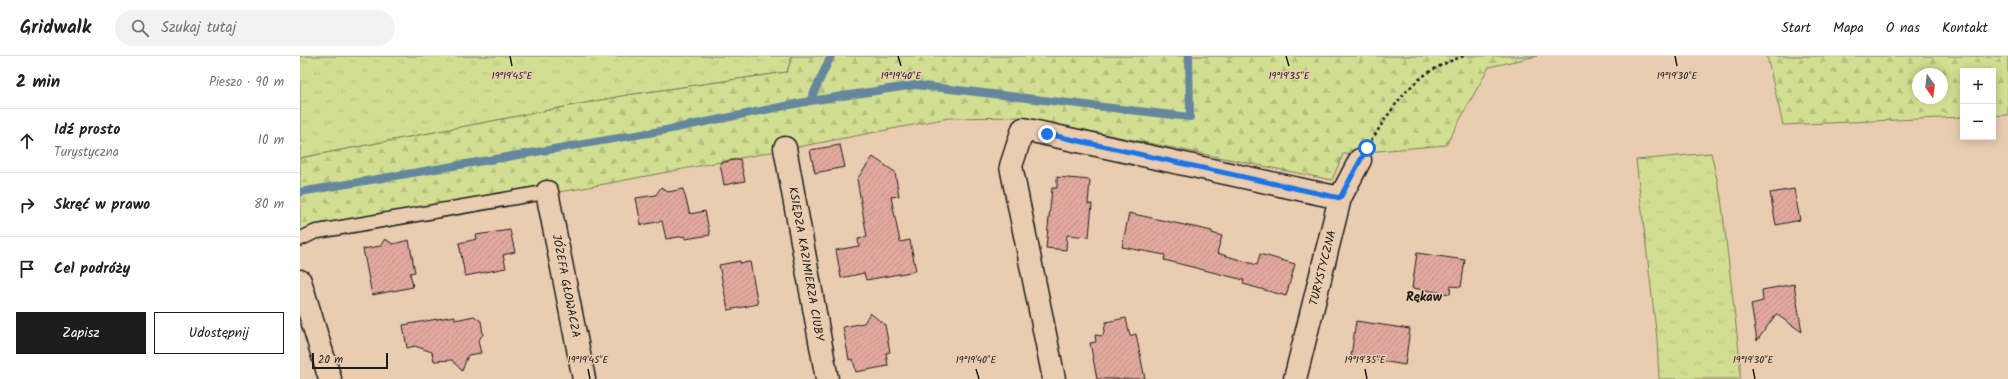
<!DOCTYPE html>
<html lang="pl">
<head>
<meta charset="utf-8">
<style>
	body { margin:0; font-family:Kalam,sans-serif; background:#f2f2f2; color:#202124 }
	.controls { position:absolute; right:12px; top:12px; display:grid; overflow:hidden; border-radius:0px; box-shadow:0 2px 10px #0003 }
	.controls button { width:36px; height:36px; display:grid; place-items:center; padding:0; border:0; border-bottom:1px solid #e0e0e0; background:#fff; color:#202124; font:20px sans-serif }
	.compass { position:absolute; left:1612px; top:12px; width:36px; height:36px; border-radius:50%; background:#fff; box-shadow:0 2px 10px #0003; rotate:166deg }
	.scale { position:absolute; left:12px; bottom:10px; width:76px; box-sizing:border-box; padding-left:4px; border:2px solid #1c1c1c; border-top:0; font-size:11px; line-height:14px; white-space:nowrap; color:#1c1c1c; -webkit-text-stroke:3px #eacdb1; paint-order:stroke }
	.stop { position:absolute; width:12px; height:12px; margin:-9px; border:3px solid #1a73e8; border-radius:50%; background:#fff }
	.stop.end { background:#1a73e8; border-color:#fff; box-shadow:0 1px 4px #0008 }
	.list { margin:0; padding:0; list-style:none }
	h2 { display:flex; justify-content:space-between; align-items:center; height:52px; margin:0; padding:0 16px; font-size:17px }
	h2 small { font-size:13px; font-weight:400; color:#757577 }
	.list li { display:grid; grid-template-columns:26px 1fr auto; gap:12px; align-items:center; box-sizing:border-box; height:64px; padding:0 16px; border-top:1px solid #e0e0e0 }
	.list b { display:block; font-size:15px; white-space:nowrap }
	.list p { margin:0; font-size:13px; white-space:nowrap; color:#757577 }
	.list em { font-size:13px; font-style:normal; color:#757577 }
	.actions { display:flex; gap:8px; padding:12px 16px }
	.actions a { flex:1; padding:9px 0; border:1px solid #1c1c1c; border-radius:0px; text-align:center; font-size:14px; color:#1c1c1c }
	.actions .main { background:#1c1c1c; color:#fff }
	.icon { flex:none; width:22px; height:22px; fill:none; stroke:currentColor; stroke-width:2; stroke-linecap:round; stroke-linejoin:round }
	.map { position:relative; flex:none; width:1708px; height:323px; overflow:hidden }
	header { display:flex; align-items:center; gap:24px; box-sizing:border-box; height:56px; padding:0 20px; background:#fff; border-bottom:1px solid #e0e0e0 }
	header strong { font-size:19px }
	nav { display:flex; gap:22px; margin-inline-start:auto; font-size:14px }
	.search { width:280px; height:36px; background:#f2f2f2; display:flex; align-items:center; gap:10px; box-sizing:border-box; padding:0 14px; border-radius:22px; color:#757577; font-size:15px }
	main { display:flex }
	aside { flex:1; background:#fff }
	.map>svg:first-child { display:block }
	.grass { fill:url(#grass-tufts); stroke:#777e57 }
	.forest { fill:url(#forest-firs); stroke:#777e57; fill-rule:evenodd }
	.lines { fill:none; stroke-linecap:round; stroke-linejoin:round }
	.stream { stroke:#65879e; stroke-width:8 }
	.building { fill:url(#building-hatch); stroke:#1c1c1c }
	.lane-casing { stroke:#1c1c1c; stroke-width:16 }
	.street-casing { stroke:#1c1c1c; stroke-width:25 }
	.path { stroke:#1c1c1c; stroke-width:2.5; stroke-dasharray:3 3; stroke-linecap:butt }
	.lane { stroke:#eacdb1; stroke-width:13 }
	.street { stroke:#eacdb1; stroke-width:22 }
	.route { stroke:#1a73e8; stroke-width:5 }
	.ticks { fill:none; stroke:#1c1c1c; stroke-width:1.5 }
	.labels { text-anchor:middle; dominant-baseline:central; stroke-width:3; stroke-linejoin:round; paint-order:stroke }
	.street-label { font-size:12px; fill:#1c1c1c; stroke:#eacdb1 }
	.neighbourhood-label { font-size:13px; font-weight:bold; fill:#1c1c1c; stroke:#eacdb1 }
	.ticks-label { font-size:10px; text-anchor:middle; fill:#1c1c1c; stroke:#eacdb1; stroke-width:3; stroke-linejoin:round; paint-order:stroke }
</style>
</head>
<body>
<header>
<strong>Gridwalk</strong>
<div class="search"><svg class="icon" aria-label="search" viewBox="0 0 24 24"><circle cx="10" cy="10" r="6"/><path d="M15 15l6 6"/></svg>Szukaj tutaj</div>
<nav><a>Start</a><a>Mapa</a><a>O nas</a><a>Kontakt</a></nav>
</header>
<main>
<aside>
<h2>2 min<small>Pieszo · 90 m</small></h2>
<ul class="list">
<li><svg class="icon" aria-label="ahead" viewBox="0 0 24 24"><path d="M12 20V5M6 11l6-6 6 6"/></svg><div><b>Idź prosto</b><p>Turystyczna</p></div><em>10 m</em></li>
<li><svg class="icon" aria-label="right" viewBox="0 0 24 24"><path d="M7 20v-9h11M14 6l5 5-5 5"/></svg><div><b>Skręć w prawo</b></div><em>80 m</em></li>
<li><svg class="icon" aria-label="arrive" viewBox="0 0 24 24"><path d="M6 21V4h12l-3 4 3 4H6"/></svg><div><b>Cel podróży</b></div></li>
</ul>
<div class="actions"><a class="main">Zapisz</a><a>Udostępnij</a></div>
</aside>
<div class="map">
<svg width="1708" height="323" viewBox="0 0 1708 323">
	<defs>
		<pattern id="grass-tufts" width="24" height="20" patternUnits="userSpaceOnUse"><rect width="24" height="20" fill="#d2df92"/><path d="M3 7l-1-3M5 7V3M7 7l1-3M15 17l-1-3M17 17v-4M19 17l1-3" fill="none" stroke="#b4bf7d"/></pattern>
		<pattern id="forest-firs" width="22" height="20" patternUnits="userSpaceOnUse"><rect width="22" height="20" fill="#d2df92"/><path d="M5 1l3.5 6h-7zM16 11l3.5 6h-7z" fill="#b4bf7d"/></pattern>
		<pattern id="building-hatch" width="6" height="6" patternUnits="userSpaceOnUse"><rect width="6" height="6" fill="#e2a89f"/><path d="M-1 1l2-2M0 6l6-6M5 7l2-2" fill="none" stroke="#c19088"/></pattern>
	</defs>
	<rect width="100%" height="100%" fill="#eacdb1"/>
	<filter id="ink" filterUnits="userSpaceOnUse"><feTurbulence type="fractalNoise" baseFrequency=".025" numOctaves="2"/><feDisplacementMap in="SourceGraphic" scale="8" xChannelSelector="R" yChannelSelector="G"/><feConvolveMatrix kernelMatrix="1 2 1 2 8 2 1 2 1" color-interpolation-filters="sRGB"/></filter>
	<g filter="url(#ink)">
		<path class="grass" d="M0 0H492L487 16 327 39 0 102Z
			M1411 97 1421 141 1440 304V323H1359L1357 283 1336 104Z"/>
		<path class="forest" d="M492 0H1237L1189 11 1146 89 1043 98 1032 124 720 61 649 62 289 131 0 179V102L327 39 487 16Z
			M1467 0H1708V59L1693 60V15H1663V61L1483 69ZM1618 18H1642V42H1618Z"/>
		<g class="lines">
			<path class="stream" d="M510 45 531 0
				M0 136 366 74 510 45 615 29 890 61 889 0"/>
		</g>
		<path class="building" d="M540 89 545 111 515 117 510 94Z
			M573 101 595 116 599 140 591 141 600 186 610 184 616 215 566 224 564 217 541 222 536 194 559 190 558 183 567 181 557 123Z
			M440 103 445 125 424 129 420 107Z
			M757 121 790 124 788 148H792L789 181 767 179 766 194 746 192 752 132H757Z
			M361 131 368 136 383 133 390 158 405 155 410 179 385 183V180L366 183 362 165 341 169 336 142 356 139Z
			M1494 133 1500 164 1476 169 1470 137Z
			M829 157 912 175V177L922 180 917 197 957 209 960 198 995 208 986 240 943 228 944 224 864 204 865 199 822 191Z
			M210 174 215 196 203 199 206 212 165 220 159 187 177 183 176 179Z
			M85 183 93 188 109 184 115 216 110 217 113 231 72 239 63 193 80 190Z
			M1117 197 1165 204 1161 231 1151 230 1150 238 1112 232Z
			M440 205V207L450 206 458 248 428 254 419 209Z
			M1494 228 1502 276 1476 258 1457 285 1451 248 1463 245 1462 234Z
			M570 257 585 269 590 296 586 297 588 310 556 316 553 303 549 304 543 271 564 267Z
			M155 260V264L174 260 181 265 183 278 178 285 181 297 168 299 162 315 152 304 134 305 132 296 115 290 107 292 103 269Z
			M826 262 830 280 836 278 845 323H797L790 287 796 286 795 279 803 280 806 266Z
			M1056 265 1110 273 1105 309 1051 300Z"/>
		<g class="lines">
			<g class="lane-casing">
				<path id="lane" d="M0 183 15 176 247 136"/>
			</g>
			<g class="street-casing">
				<path id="street" d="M485 92 527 323
					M247 136 284 323
					M0 225 30 323
					M754 323 711 110 723 73 1040 142
					M995 323 1040 142 1060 104"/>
			</g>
			<path class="path" d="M1071 85C1099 42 1113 17 1164 0"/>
			<use href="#lane" class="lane"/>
			<use href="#street" class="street"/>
		</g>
	</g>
	<g class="lines" filter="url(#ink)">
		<path class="route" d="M747 78 1040 142 1067 92"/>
	</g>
	<path class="ticks" d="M210 0 212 10M598 0 601 10M986 0 989 10M1375 0 1377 10M288 313 290 323M676 313 679 323M1065 313 1067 323M1453 313 1455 323"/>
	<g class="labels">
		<g class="street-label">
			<text transform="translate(506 208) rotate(80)">KSIĘDZA KAZIMIERZA CIUBY</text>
			<text transform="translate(1023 212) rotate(-76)">TURYSTYCZNA</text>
			<text transform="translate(266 230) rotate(79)">JÓZEFA GŁOWACZA</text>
		</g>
		<g class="neighbourhood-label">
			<text x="1124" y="241">Rękaw</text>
		</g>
	</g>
	<g class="ticks-label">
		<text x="212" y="23">19°19'45"E</text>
		<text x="601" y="23">19°19'40"E</text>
		<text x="989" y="23">19°19'35"E</text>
		<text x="1377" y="23">19°19'30"E</text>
		<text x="288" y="307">19°19'45"E</text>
		<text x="676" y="307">19°19'40"E</text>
		<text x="1065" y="307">19°19'35"E</text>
		<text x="1453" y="307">19°19'30"E</text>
	</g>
</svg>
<div class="controls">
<button>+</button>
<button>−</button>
</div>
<svg class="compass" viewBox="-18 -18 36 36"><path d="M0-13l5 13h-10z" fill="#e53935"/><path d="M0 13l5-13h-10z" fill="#757577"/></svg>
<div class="scale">20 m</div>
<div class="stop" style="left:1067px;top:92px"></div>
<div class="stop end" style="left:747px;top:78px"></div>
</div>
</main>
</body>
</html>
